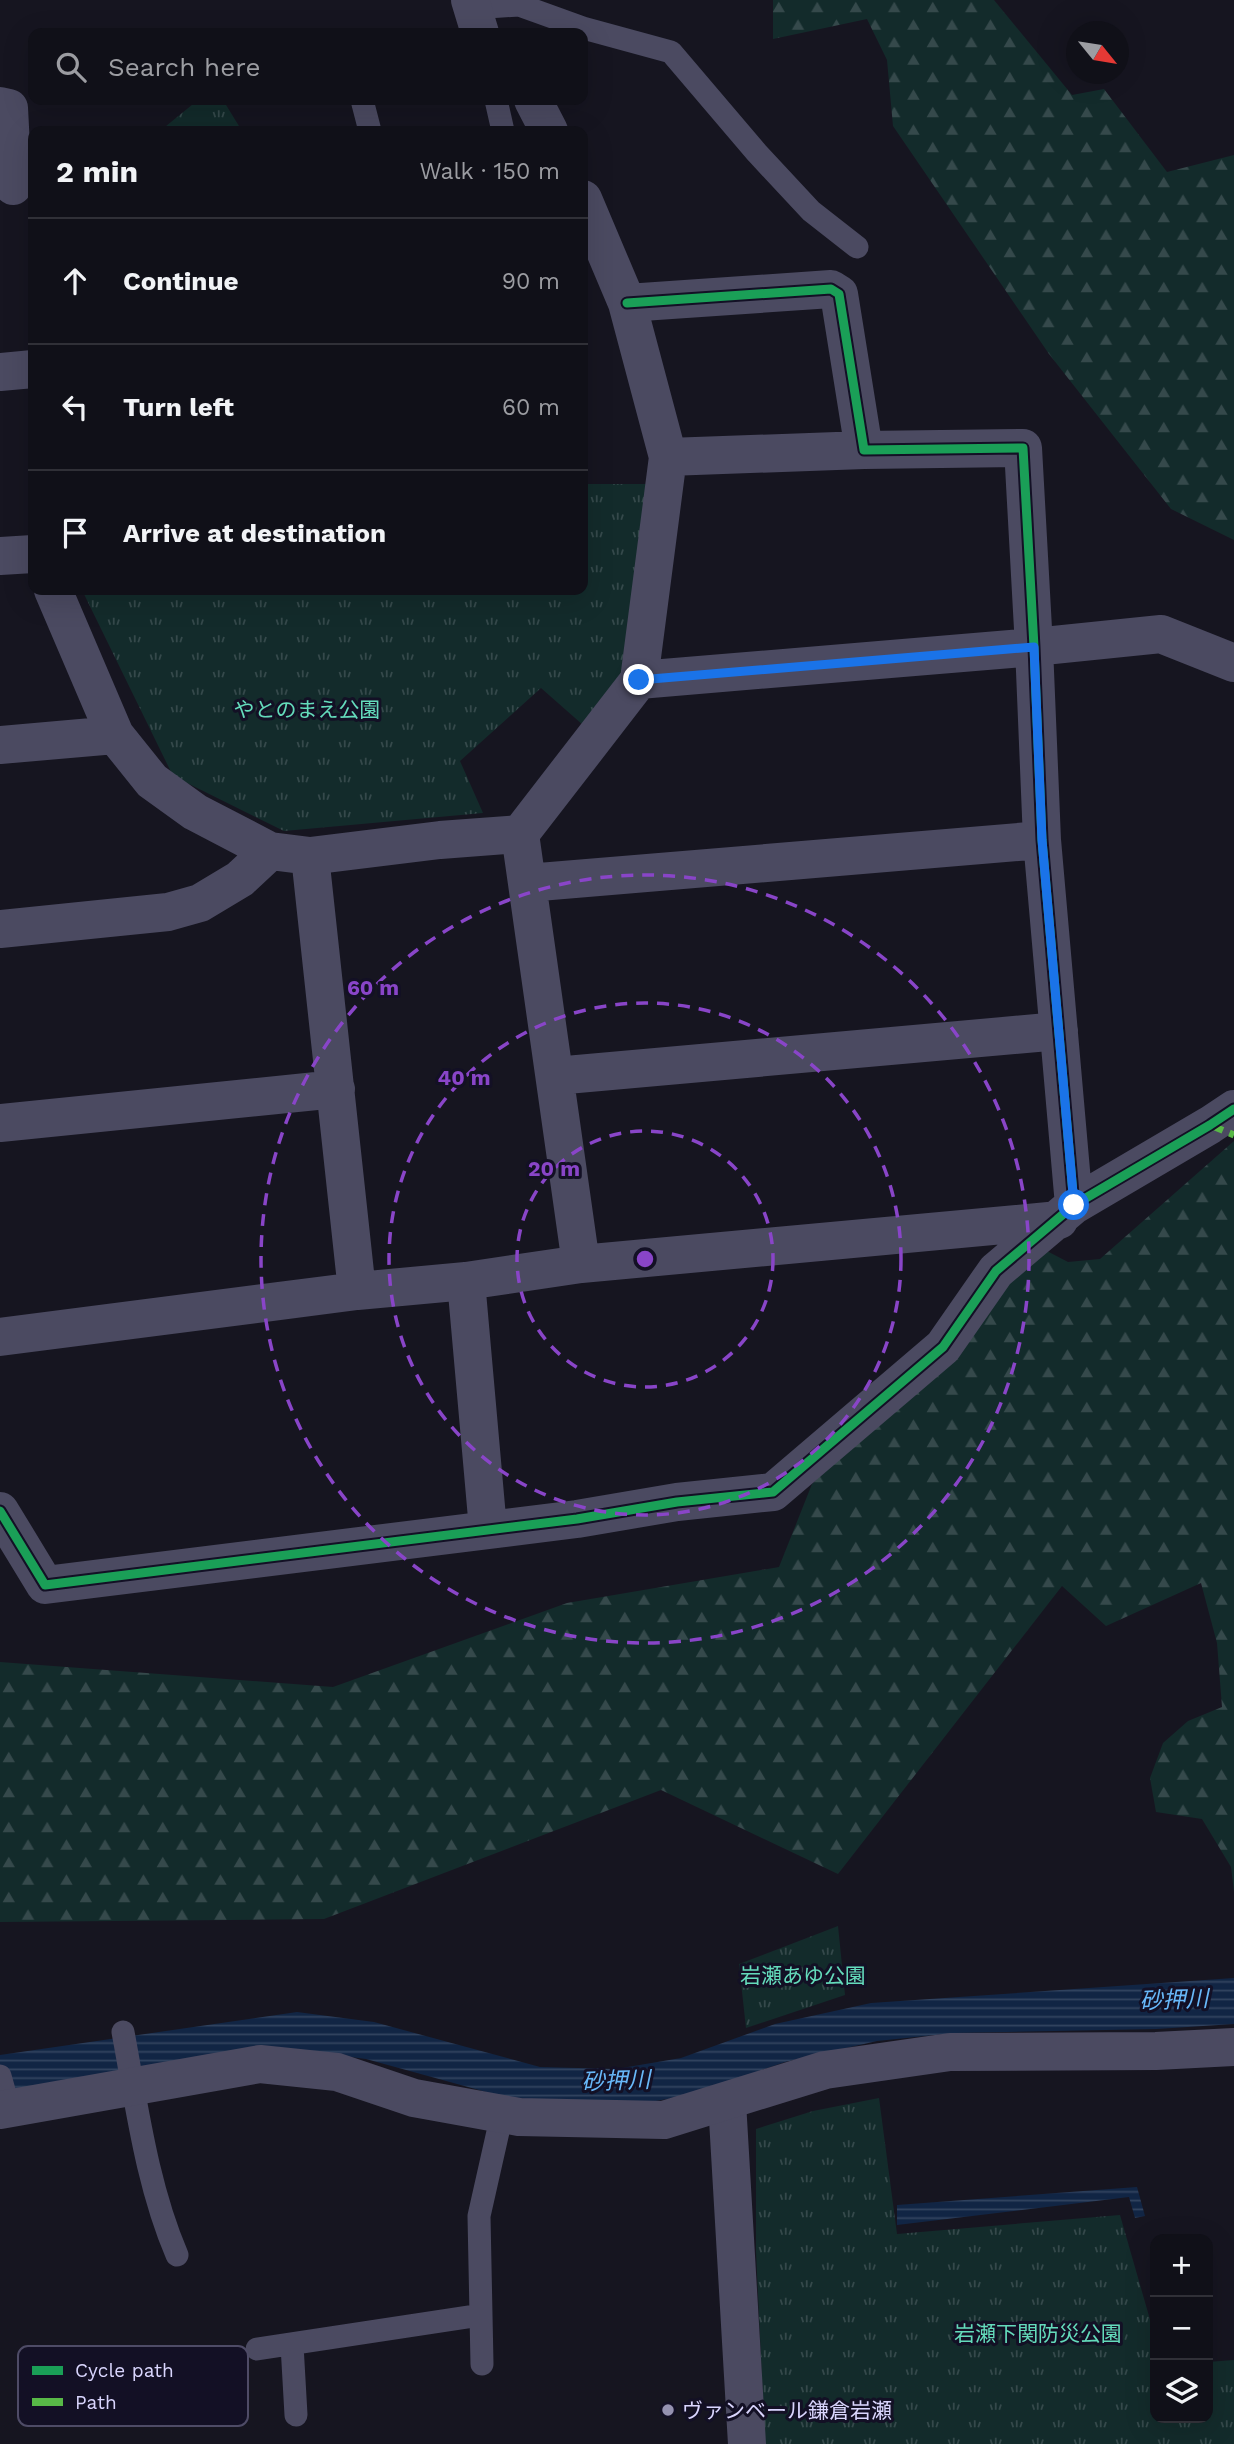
<!DOCTYPE html>
<html lang="en">
<head>
<meta charset="utf-8">
<style>
	body { margin:0; font-family:"Work Sans","Noto Sans JP",sans-serif; background:#1e1e25; color:#f1f3f6 }
	.controls { position:absolute; right:21px; bottom:21px; display:grid; overflow:hidden; border-radius:14px; box-shadow:0 7px 28px #0002 }
	.controls button { width:63px; height:63px; display:grid; place-items:center; padding:0; border:0; border-bottom:2px solid #303037; background:#101018; color:#f1f3f6; font:35px sans-serif }
	.compass { position:absolute; left:1066px; top:21px; width:63px; height:63px; border-radius:50%; background:#101018; box-shadow:0 7px 28px #0002; rotate:120deg }
	.stop { position:absolute; width:21px; height:21px; margin:-16px; border:5px solid #1a73e8; border-radius:50%; background:#fff }
	.stop.end { background:#1a73e8; border-color:#fff; box-shadow:0 2px 7px #0008 }
	.list { margin:0; padding:0; list-style:none }
	h2 { display:flex; justify-content:space-between; align-items:center; height:91px; margin:0; padding:0 28px; font-size:30px }
	h2 small { font-size:23px; font-weight:400; color:#9c9da2 }
	.list li { display:grid; grid-template-columns:46px 1fr auto; gap:21px; align-items:center; box-sizing:border-box; height:126px; padding:0 28px; border-top:2px solid #303037 }
	.list b { display:block; font-size:26px; white-space:nowrap }
	.list em { font-size:23px; font-style:normal; color:#9c9da2 }
	.icon { flex:none; width:38px; height:38px; fill:none; stroke:currentColor; stroke-width:2; stroke-linecap:round; stroke-linejoin:round }
	.map { position:relative; flex:none; width:1234px; height:2444px; overflow:hidden }
	.search { position:absolute; background:#101018; box-shadow:0 7px 28px #0002; left:28px; top:28px; width:560px; height:77px; display:flex; align-items:center; gap:18px; box-sizing:border-box; padding:0 24px; border-radius:14px; color:#9c9da2; font-size:26px }
	.panel { position:absolute; background:#101018; box-shadow:0 7px 28px #0002; left:28px; top:126px; width:560px; height:469px; border-radius:14px }
	.map>svg:first-child { display:block }
	.forest { fill:url(#forest-firs) }
	.park { fill:url(#park-tufts) }
	.water { fill:url(#water-rules) }
	.lines { fill:none; stroke-linecap:round; stroke-linejoin:round }
	.service { stroke:#4b4a61; stroke-width:23 }
	.minor { stroke:#4b4a61; stroke-width:38 }
	.tertiary { stroke:#4b4a61; stroke-width:38 }
	.quiet { stroke:#58b947; stroke-width:7; stroke-dasharray:14 7; stroke-linecap:butt }
	.cycleway-casing { stroke:#131025; stroke-width:13 }
	.cycleway { stroke:#1a9f57; stroke-width:9 }
	.route { stroke:#1a73e8; stroke-width:9 }
	.ring { fill:none; stroke:#8945c8; stroke-width:3.5; stroke-dasharray:12 9 }
	.poi-dot { fill:#9592b0; stroke:#131025; stroke-width:2.5 }
	.labels { text-anchor:middle; dominant-baseline:central; stroke-width:6; stroke-linejoin:round; paint-order:stroke }
	.park-label { font-size:21px; fill:#64dbbb; stroke:#131025 }
	.poi-label { font-size:21px; fill:#d9d5fd; stroke:#131025; text-anchor:start }
	.water-label { font-size:23px; font-style:italic; fill:#68b8f9; stroke:#131025 }
	.key { fill:#131025; stroke:#4e4b66; stroke-width:2 }
	.key-label { font-size:19px; fill:#d9d5fd }
	.centre { fill:#8945c8; stroke:#131025; stroke-width:3.5 }
	.ring-label { font-size:21px; text-anchor:middle; font-weight:bold; fill:#8945c8; stroke:#131025; stroke-width:6; stroke-linejoin:round; paint-order:stroke }
</style>
</head>
<body>
<div class="map">
<svg width="1234" height="2444" viewBox="0 0 1234 2444">
	<defs>
		<pattern id="forest-firs" width="22" height="20" patternUnits="userSpaceOnUse" patternTransform="scale(1.75)"><rect width="22" height="20" fill="#132b2b"/><path d="M5 1l3.5 6h-7zM16 11l3.5 6h-7z" fill="#35494b"/></pattern>
		<pattern id="park-tufts" width="24" height="20" patternUnits="userSpaceOnUse" patternTransform="scale(1.75)"><rect width="24" height="20" fill="#132b2b"/><path d="M3 7l-1-3M5 7V3M7 7l1-3M15 17l-1-3M17 17v-4M19 17l1-3" fill="none" stroke="#35494b"/></pattern>
		<pattern id="water-rules" width="6" height="5" patternUnits="userSpaceOnUse" patternTransform="scale(1.75)"><rect width="6" height="5" fill="#112544"/><path d="M0 2.5h6" fill="none" stroke="#334460"/></pattern>
	</defs>
	<rect width="100%" height="100%" fill="#161520"/>
	<path class="forest" d="M773 0H994L1072 95 1104 89 1167 172 1234 155V540L1171 509 1049 354 893 126 887 60 867 19 773 39Z
		M1234 1141V1892L1231 1867 1202 1819 1156 1812 1150 1778 1163 1743 1188 1721 1222 1707 1217 1643 1201 1583 1106 1626 1062 1586 838 1874 661 1790 324 1919 0 1922V1662L333 1687 567 1603 779 1567 812 1484 1014 1275 1043 1249 1068 1262 1100 1259Z"/>
	<path class="park" d="M198 100H223L242 131H160Z
		M583 484H652L625 672 583 725 541 688 460 761 483 813 284 831 173 776 82 590H583Z
		M838 1926 845 1995 746 2028 739 1964Z
		M879 2098 897 2234 1120 2215 1155 2337V2418H1208V2362L1234 2360V2444H765L756 2251V2129L813 2111Z"/>
	<path class="water" d="M1234 1978V2024L1157 2029 955 2033 877 2041 785 2062 691 2095 620 2107 534 2105 366 2059 297 2050 0 2094V2055L297 2012 374 2022 540 2067 616 2069 681 2058 775 2024 871 2003Z
		M1137 2187 1145 2216 1135 2218 1129 2197 897 2225V2205Z"/>
	<g class="lines">
		<path class="service" d="M472 8 519 5 583 28 671 52 757 153 811 211 857 247
			M362 100 370 131
			M496 100 503 131
			M123 2032C137 2107 147 2185 177 2255
			M0 2076 9 2108
			M292 2345 296 2415
			M257 2349 481 2315
			M482 2364 479 2216 502 2114"/>
		<path class="minor" d="M470 0 480 33
			M533 100 549 131
			M0 106 9 108 13 186
			M627 303 831 289 839 294 864 450 1023 448 1034 647 1042 840 1074 1205
			M0 372 33 369
			M668 457 864 450
			M0 556 33 554
			M53 590 115 735 152 781 195 812 270 851 310 856 440 840 520 834
			M639 680 1034 647 1161 634 1234 663
			M0 745 115 735
			M310 856 357 1291
			M527 883 1042 840
			M0 929 168 912 200 903 240 879 270 851
			M555 1076 1059 1031
			M0 1123 336 1089
			M581 1264 520 834 639 680 668 457 627 303 583 199
			M466 1281 488 1529
			M0 1337 357 1291 466 1281 581 1264 1059 1220
			M0 1511 45 1585 577 1519 677 1502 773 1492 943 1347 996 1271 1074 1205 1210 1125 1234 1109
			M727 2102 747 2444"/>
		<path class="tertiary" d="M0 2110 260 2064 337 2072 414 2098 519 2117 664 2120 825 2070 950 2052 1156 2051 1234 2047"/>
		<path class="quiet" d="M1210 1125 1234 1135"/>
		<g class="cycleway-casing">
			<path id="cycleway" d="M627 303 831 289 839 294 864 450 1023 448 1034 647 1042 840 1074 1205
				M0 1511 45 1585 577 1519 677 1502 773 1492 943 1347 996 1271 1074 1205 1210 1125 1234 1109"/>
		</g>
		<use href="#cycleway" class="cycleway"/>
	</g>
	<g class="lines">
		<path class="route" d="M639 680 1034 647 1042 840 1074 1205"/>
	</g>
	<g class="ring">
		<circle cx="645" cy="1259" r="128"/>
		<circle cx="645" cy="1259" r="256"/>
		<circle cx="645" cy="1259" r="384"/>
	</g>
	<circle class="poi-dot" cx="668" cy="2410" r="7"/>
	<g class="labels">
		<g class="park-label">
			<text x="307" y="709">やとのまえ公園</text>
			<text x="803" y="1975">岩瀬あゆ公園</text>
			<text x="1038" y="2333">岩瀬下関防災公園</text>
		</g>
		<g class="poi-label">
			<text x="682" y="2410">ヴァンベール鎌倉岩瀬</text>
		</g>
		<g class="water-label">
			<text transform="translate(1174 2000) rotate(-2)">砂押川</text>
			<text transform="translate(616 2081) rotate(-2)">砂押川</text>
		</g>
	</g>
	<rect x="18" y="2346" width="230" height="80" rx="10" class="key"/>
	<rect x="32" y="2366" width="31" height="9" fill="#1a9f57"/>
	<rect x="32" y="2398" width="31" height="8" fill="#58b947"/>
	<g class="key-label">
		<text x="75" y="2377">Cycle path</text>
		<text x="75" y="2409">Path</text>
	</g>
	<circle cx="645" cy="1259" r="10" class="centre"/>
	<g class="ring-label">
		<text x="373" y="995">60 m</text>
		<text x="464" y="1085">40 m</text>
		<text x="554" y="1176">20 m</text>
	</g>
</svg>
<div class="controls">
<button>+</button>
<button>−</button>
<button><svg class="icon" aria-label="layers" viewBox="0 0 24 24"><path d="M12 4l9 5-9 5-9-5zM3 14l9 5 9-5"/></svg></button>
</div>
<svg class="compass" viewBox="-18 -18 36 36"><path d="M0-13l5 13h-10z" fill="#e53935"/><path d="M0 13l5-13h-10z" fill="#9c9da2"/></svg>
<div class="stop" style="left:1074px;top:1205px"></div>
<div class="stop end" style="left:639px;top:680px"></div>
<div class="search"><svg class="icon" aria-label="search" viewBox="0 0 24 24"><circle cx="10" cy="10" r="6"/><path d="M15 15l6 6"/></svg>Search here</div>
<section class="panel">
<h2>2 min<small>Walk · 150 m</small></h2>
<ul class="list">
<li><svg class="icon" aria-label="ahead" viewBox="0 0 24 24"><path d="M12 20V5M6 11l6-6 6 6"/></svg><div><b>Continue</b></div><em>90 m</em></li>
<li><svg class="icon" aria-label="left" viewBox="0 0 24 24"><path d="M17 20v-9H6M10 6l-5 5 5 5"/></svg><div><b>Turn left</b></div><em>60 m</em></li>
<li><svg class="icon" aria-label="arrive" viewBox="0 0 24 24"><path d="M6 21V4h12l-3 4 3 4H6"/></svg><div><b>Arrive at destination</b></div></li>
</ul>
</section>
</div>
</body>
</html>
